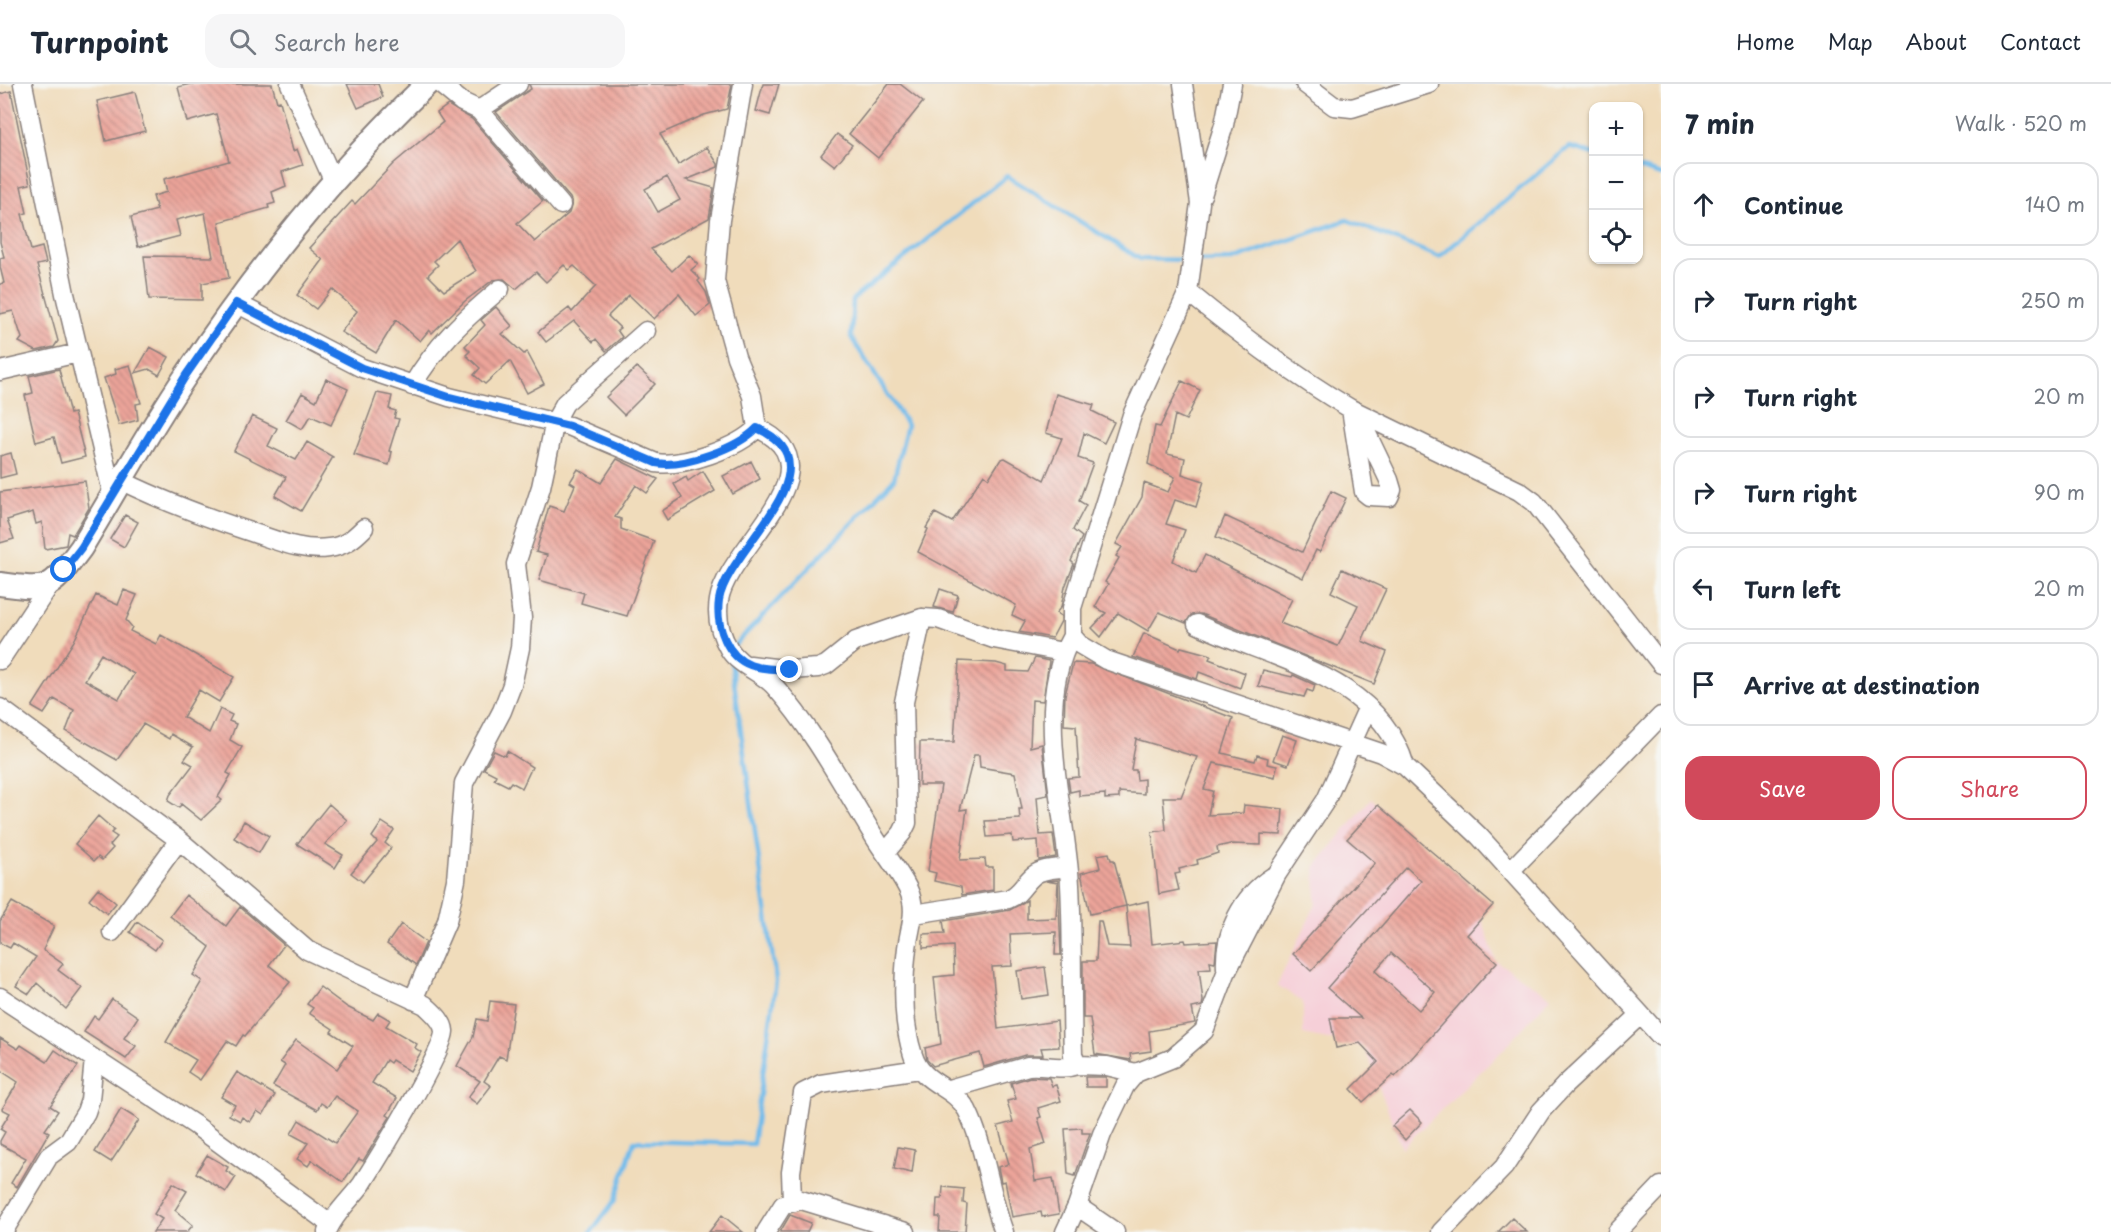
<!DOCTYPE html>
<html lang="en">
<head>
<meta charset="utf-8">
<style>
	body { margin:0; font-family:"Playpen Sans",sans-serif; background:#f6f6f7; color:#1f2937 }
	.controls { position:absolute; right:18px; top:18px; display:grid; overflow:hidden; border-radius:12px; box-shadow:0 2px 4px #0004 }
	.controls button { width:54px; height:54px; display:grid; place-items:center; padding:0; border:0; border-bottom:2px solid #e0e1e3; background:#fff; color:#1f2937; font:30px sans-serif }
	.stop { position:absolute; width:18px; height:18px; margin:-14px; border:4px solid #1a73e8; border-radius:50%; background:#fff }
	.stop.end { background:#1a73e8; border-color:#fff; box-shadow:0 2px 6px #0008 }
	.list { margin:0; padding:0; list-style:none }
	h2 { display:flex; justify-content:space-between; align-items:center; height:78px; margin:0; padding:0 24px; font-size:26px }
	h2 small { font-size:20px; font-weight:400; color:#747a83 }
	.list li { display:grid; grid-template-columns:39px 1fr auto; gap:18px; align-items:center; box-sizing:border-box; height:84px; margin:0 12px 12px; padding:0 12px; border:2px solid #e0e1e3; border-radius:18px }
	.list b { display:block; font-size:22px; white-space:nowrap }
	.list em { font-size:20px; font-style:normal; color:#747a83 }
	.actions { display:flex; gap:12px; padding:18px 24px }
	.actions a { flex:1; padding:14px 0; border:2px solid #d1495b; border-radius:18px; text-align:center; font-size:21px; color:#d1495b }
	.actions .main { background:#d1495b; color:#fff }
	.icon { flex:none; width:33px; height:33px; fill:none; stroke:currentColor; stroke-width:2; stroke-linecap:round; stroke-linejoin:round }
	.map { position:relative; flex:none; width:1661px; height:1148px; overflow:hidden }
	header { display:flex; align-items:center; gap:36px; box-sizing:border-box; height:84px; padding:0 30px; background:#fff; border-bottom:2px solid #e0e1e3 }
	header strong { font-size:28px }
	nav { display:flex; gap:33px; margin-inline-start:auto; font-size:21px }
	.search { width:420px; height:54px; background:#f6f6f7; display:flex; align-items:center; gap:15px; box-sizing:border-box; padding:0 21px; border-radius:18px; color:#747a83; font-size:22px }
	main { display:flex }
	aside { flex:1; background:#fff }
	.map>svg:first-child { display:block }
	.built { fill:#f6cfd8 }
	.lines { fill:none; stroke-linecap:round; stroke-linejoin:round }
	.stream { stroke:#72bbea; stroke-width:4.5 }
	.building { fill:url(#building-back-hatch); fill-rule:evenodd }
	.minor-casing { stroke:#897f7b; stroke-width:21 }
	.major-casing { stroke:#897f7b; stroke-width:26 }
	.minor { stroke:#fff; stroke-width:18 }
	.major { stroke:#fff; stroke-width:22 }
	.route { stroke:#1a73e8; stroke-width:8 }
</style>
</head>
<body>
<header>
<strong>Turnpoint</strong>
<div class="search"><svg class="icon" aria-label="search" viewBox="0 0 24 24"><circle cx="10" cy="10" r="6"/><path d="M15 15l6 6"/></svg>Search here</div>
<nav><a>Home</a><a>Map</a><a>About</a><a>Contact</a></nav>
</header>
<main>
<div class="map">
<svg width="1661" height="1148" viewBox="0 0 1661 1148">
	<defs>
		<pattern id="building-back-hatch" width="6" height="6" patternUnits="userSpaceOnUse" patternTransform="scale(1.5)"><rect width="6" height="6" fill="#eca49a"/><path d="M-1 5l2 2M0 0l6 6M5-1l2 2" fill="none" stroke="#bf857f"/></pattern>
	</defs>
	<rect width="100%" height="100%" fill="#f6f6f2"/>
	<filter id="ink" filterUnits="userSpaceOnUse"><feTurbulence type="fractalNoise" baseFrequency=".0167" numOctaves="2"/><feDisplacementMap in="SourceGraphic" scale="12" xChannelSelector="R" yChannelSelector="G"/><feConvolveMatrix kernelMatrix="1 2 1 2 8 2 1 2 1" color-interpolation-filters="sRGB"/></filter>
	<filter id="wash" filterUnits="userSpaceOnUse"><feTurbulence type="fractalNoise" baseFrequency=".008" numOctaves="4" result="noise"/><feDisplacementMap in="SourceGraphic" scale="24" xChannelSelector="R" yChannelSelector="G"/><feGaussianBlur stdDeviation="1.35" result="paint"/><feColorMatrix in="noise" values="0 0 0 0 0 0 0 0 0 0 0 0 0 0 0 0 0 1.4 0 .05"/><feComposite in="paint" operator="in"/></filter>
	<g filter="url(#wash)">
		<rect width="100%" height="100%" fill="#f0dcbb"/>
		<path class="built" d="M1371 714 1471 803 1496 877 1551 913 1501 968 1402 1064 1364 963 1303 950V918L1277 901 1316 820 1315 783Z"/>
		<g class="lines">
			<path class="stream" d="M1638 84 1661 91
				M1196 177 1232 176 1347 136 1439 173 1569 63 1594 70
				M733 563 894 395 907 341 851 253 853 215 1007 92 1140 175 1187 176
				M591 1148 615 1116 634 1057 753 1060 776 897 731 576"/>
		</g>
		<g id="blocks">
			<path class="building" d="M190 0H272L277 18 280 17 293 67 297 65 303 81 282 88 286 102 272 108 275 119 268 121 269 124 219 138 229 194 202 199V216L149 215 144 172 213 173 205 129 176 136 180 152 138 163 131 133 157 126 153 112 167 108 164 95 229 77 216 30 187 38 178 3Z
				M347 0H378L383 13 358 24Z
				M529 0H732L727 25 704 31 660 50 678 81 707 63 718 80V83L686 96 714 104 709 134 651 165 672 187 689 171 698 180 691 186 700 195 698 197 706 208 710 221 696 232 679 210 654 235 629 211 608 232 620 244 617 246 622 253 606 267 596 255 593 258 574 237 546 258 538 248 569 224 572 228 596 202 574 182 569 186 564 181 546 198 536 188 516 205 504 195 493 196 465 217 432 249 429 246 420 257 396 236 376 269 341 248 357 227 332 205 316 225 297 211 323 176 309 164 352 117 355 120 393 80 443 38 437 29 448 21 472 35 543 117 517 139 535 158 569 129 572 119 570 114 496 28 531 5ZM667 93 680 116 658 128 645 105ZM457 155 476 187 444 207 428 191 438 181 434 177Z
				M763 0H779L770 31 756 27Z
				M889 0H900L923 18 878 74 849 50Z
				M11 7 30 100 21 102 27 129 22 130 31 166 42 163 46 179 37 181 58 257 54 263 36 267 19 258 22 254 13 227 0 230V200L4 199 0 183V174L4 173 0 158V10Z
				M135 8 145 47 106 57 97 17Z
				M837 50 852 61 835 82 821 71Z
				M496 223 512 242 502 250 524 270 527 268 544 300 527 309 510 277 485 300 474 291 480 284 466 271 470 267 465 262 485 241 481 236Z
				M150 263 169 273 159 291 149 285 135 289Z
				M130 281 141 319 136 320 138 336 119 341 104 294 116 290 115 285Z
				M637 283 655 300 624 331 606 313Z
				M59 285 70 330 74 329 85 373 61 379 54 353 36 358 25 311 33 309 29 292Z
				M326 295 348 305 331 341 311 332 302 345 286 336 302 309 316 317Z
				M1182 297 1200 306 1186 336 1175 331 1167 370 1185 374 1182 390 1204 397 1196 423 1175 416 1166 440 1185 446 1173 477 1196 489 1205 471 1292 515 1280 539 1338 562 1358 521 1331 508 1342 485 1386 505 1362 557 1387 568 1374 600 1201 530 1191 531 1186 539 1159 528 1148 547 1118 529 1101 553 1092 544 1106 529 1095 523 1108 500 1105 498 1119 474 1116 472 1122 463 1116 460 1142 413 1144 399 1168 408 1175 393 1148 380 1155 342 1160 343Z
				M377 309 392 312 389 325 396 327 394 334 399 335 389 367 392 368 389 381 354 371Z
				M1056 310 1094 321 1092 327 1114 338 1104 359 1084 349 1078 374 1093 379 1079 417 1086 421 1073 446 1082 453 1071 477 1074 480 1065 503 1061 523 1056 529 1061 532V537L1052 554 1019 548 1025 537 1012 531 1016 521 918 468 928 445 926 444 935 429 952 438 984 390 989 394 1001 375 1005 374 1044 396 1062 354 1046 349Z
				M252 332 277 344 268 362 296 376 307 358 333 373 301 427 275 412 286 393 234 367Z
				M11 369 16 390 0 394V372Z
				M617 375 658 395 647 409 636 401 615 433 621 435V445L654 457 627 532 581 519 584 509 539 496 547 471 536 468 549 422 564 427 575 401 570 398 578 385 601 399Z
				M751 377 760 395 733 410 723 392Z
				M703 387 715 407 667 436 662 427 682 414 674 400 686 393 688 397Z
				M85 397 89 424 73 451 68 449 66 461 45 465 42 438 36 440 33 428 7 436 14 455 0 459V408Z
				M1331 407 1346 414 1320 468 1316 466 1303 494 1216 453 1225 432 1302 468Z
				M125 431 138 438 124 463 110 455Z
				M940 505 958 511 953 528 934 523Z
				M124 506 137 511 126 536 132 543 130 547 156 560 161 551 234 593 219 618 199 606 183 633 209 649 220 625 232 631 229 637 236 640 230 656 242 663 227 689 231 691 218 713 222 716 201 736 181 720 179 724 168 717 170 711 193 681 184 676 193 663 171 650 169 655 143 640 117 676 66 647 74 626 54 615 44 630 32 623 74 557 96 511 118 521ZM101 570 134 590 119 615 85 596Z
				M1144 549 1180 565 1181 563 1211 571 1209 575 1245 589 1240 604 1199 588 1197 595 1133 573Z
				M1035 574 1049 577 1043 617 1032 616 1030 663 1042 660 1048 711 1037 713 1040 751 1053 750 1056 773 1039 776 1038 756 1013 758 1012 751 987 753 985 737 1020 735 1019 725H1022L1015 689 980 683 979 671H974L960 726 967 725 960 776 985 775 986 783H993V806L962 811 961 803 934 797 936 789 928 787 941 701H919L920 658H954L959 577 996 579 1007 582V587L1028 588Z
				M1073 579 1091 580 1233 634 1222 669 1255 677 1257 671 1268 674 1267 680 1277 682 1275 693 1214 679 1204 705 1213 707 1208 731 1243 729 1244 721 1283 725 1281 751 1261 750V761L1230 760 1217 763 1218 769 1197 776 1198 780 1179 785 1180 789 1175 790 1179 806 1159 810 1152 748 1166 746 1163 713H1181L1197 673 1136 655 1131 686H1136L1137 696 1144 695V710L1119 708V714L1105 715V710L1079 712V706L1070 708 1068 694 1079 693 1076 642 1064 641 1065 611Z
				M1263 586 1292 593 1293 591 1315 601 1313 608 1307 606 1304 613 1258 602Z
				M1282 651 1297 656 1288 681 1273 676Z
				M494 667 505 672 507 667 532 683 522 704 511 698 508 702 494 695 496 691 484 685Z
				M329 720 347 736 325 760 343 771 335 784 297 760Z
				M1378 721 1493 821 1467 851 1497 878 1395 993 1393 991 1363 1018 1351 1005 1378 978 1360 959 1336 964 1330 934H1361L1327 904 1421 797 1406 783 1311 887 1293 870 1375 779 1347 755ZM1391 869 1435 908 1419 926 1375 887Z
				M98 732 114 746 111 749 117 753 110 761 113 764 102 776 98 773 94 777 75 760Z
				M244 737 269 752 259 769 234 754Z
				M382 738 394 746 385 759 391 764 363 798 351 789 377 758 372 753Z
				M1109 769 1111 776H1114L1126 822 1090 830 1081 789 1100 784 1097 771Z
				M1058 796 1061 871H1055L1056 848 1010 850 1012 882 992 883 998 945 1057 937 1059 963 1041 964 1043 971H1025L984 983 980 969 933 982 927 976 925 964 941 960 934 893 954 891 953 862 923 864V850L945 849 943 837 1010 826 1027 816V835L1056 834 1058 799 1046 797Z
				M98 804 116 819 107 830 89 815Z
				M186 811 226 842 240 823 284 861 269 881 290 898 245 952 243 951 236 962 227 957 200 996 188 988 196 976 166 958 202 897 193 891 210 863 170 832Z
				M1148 817 1152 860 1185 856 1186 859 1217 857 1215 878 1210 877 1211 884 1199 885 1203 917 1202 922 1192 924 1195 939 1149 947 1151 967 1130 970 1131 976 1095 970 1090 934H1083V877H1096L1098 837H1101L1107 862 1130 863 1126 822Z
				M12 818 54 842 43 866 63 880 58 886 82 904 66 925 37 899 29 910 16 902 36 873 13 859 10 864 0 859V837Z
				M137 838 162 856 155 866 130 848Z
				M401 840 426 858 416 881 387 860Z
				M1045 883 1049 911 1021 915 1017 887Z
				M320 903 347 923 373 936 378 929 390 936 386 942 417 960 415 964 421 968 410 987 392 976 390 979 386 976 372 999 397 1014 387 1031 390 1033 363 1077 359 1075 343 1098 312 1076 308 1082 297 1075 308 1059 291 1050 299 1036 335 1059 358 1027 335 1012 327 1023 321 1019 317 1026 273 1002 285 981 280 978 296 956 337 985 353 962 331 948 333 945 309 929 313 924 307 920Z
				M112 915 138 933 124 954 136 962 126 975 84 948 94 932 98 935Z
				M490 917 514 920 506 975 499 972 484 997 491 1002 477 1020 468 1013 480 997 457 982 473 953 477 935 487 937Z
				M0 954 18 965 21 961 47 978 55 966 78 982 50 1022 58 1027 45 1046 49 1048 17 1103 11 1099 26 1074 0 1060V1057L5 1048 0 1045 10 1029 2 1025 18 998 0 986Z
				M237 988 275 1011 263 1031 257 1027 250 1038 242 1033 240 1037 229 1031 235 1021 221 1013Z
				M1030 993 1049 994 1052 1002 1056 1001 1061 1017 1038 1024 1041 1033 1038 1034 1046 1060 1030 1065 1035 1097 1053 1094 1059 1130 1042 1133 1041 1128 1012 1133 1005 1097 1001 1098 998 1083 1009 1080 998 1042 1013 1038 1007 1017 1016 1015 1011 999Z
				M1085 993H1106V1003H1086Z
				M121 1025 139 1036 111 1078 95 1068Z
				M1410 1026 1422 1038 1405 1056 1392 1042Z
				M1082 1044V1049H1090L1075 1092 1068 1090 1065 1045Z
				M898 1063 915 1066 912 1089 894 1085Z
				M207 1071 228 1083 226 1087 236 1093 226 1108 196 1089Z
				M173 1099 187 1107 175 1126 193 1141 187 1148H153L162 1135 154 1130Z
				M943 1103 964 1105 963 1119 967 1120 965 1148H939L940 1133H936L937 1115H942Z
				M722 1131 743 1148H709Z
				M790 1131 811 1139 807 1148H780Z
				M1512 1134 1527 1148H1498Z"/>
		</g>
	</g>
	<g filter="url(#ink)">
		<use href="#blocks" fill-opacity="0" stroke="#897f7b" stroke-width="1.5"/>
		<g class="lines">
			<g class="minor-casing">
				<path id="minor" d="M23 0 65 210 113 412
					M290 0 333 96
					M440 0 462 18 479 26 561 121
					M743 0 720 136 715 197 736 273 752 312 757 344
					M1183 0 1200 119 1188 208 1132 331 1072 524V552L1079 560 1106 576 1381 669 1405 682 1479 752 1661 953
					M1305 0 1334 22 1352 24 1429 0
					M479 26 518 0
					M1202 111 1224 41 1232 0
					M1188 208C1239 250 1293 291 1351 325L1519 407 1534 418 1661 580
					M236 219 362 284 449 313 569 342 656 379C683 383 738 364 757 344 844 383 727 464 719 516 716 534 720 550 729 565 740 583 763 588 776 604 814 647 842 700 872 749 883 768 898 785 908 805 918 826 910 842 907 864 903 898 902 938 913 971 922 1001 953 1001 967 1026 986 1064 989 1109 1004 1148
					M0 287 78 269
					M412 302C436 261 464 235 500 205
					M1351 325 1364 408 1369 412 1389 413 1392 406 1389 396 1357 329
					M122 397C165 418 208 434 254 449 278 457 303 468 329 464 345 462 354 454 364 444
					M1197 540C1272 576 1378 591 1405 682
					M1072 552C1032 622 1066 725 1070 801 1073 858 1071 914 1073 971L1077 981 1107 982 1136 989
					M0 576 49 502
					M750 581 791 586 818 584 826 581 856 557 922 534 938 535 994 555 1063 568
					M0 624 179 756 307 866 425 921C432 928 443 936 444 947 445 966 376 1078 362 1100 351 1115 333 1131 327 1148
					M885 769 902 749 907 739 904 618 922 534
					M1512 785 1661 632
					M914 830 1008 815C1021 810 1023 800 1034 791 1043 784 1057 785 1068 783
					M112 848 179 756
					M1226 884C1224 849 1242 812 1272 793
					M0 913 195 1041 330 1140
					M413 916 447 837 456 796 464 699 502 627 512 601 520 564 522 534 516 480 541 403 555 337 565 319 646 247
					M949 1005 1028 982C1045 980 1060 987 1077 981
					M792 1117 791 1088 803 1009 821 1000 919 985
					M1077 1122 1115 1148
					M3 1148 49 1072 68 1058 86 1028 90 1016 94 975
					M766 1148 783 1121 801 1116 906 1148
					M1065 1148 1077 1122 1102 1050 1125 1002 1136 989 1173 974 1204 947 1226 889 1277 790 1326 716 1368 623
					M1441 1148 1504 1083 1541 1027 1565 1001 1640 931
					M1617 1148 1661 1102"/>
			</g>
			<g class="major-casing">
				<path id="major" d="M0 500C52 507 49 506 81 464 116 406 149 346 187 290 257 185 336 87 427 0"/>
			</g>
			<use href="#minor" class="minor"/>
			<use href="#major" class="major"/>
		</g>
	</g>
	<g class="lines" filter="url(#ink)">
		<path class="route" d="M64 486 81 464 186 291 236 219 362 284 449 313 569 342 656 379C683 384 738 364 757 344 844 383 727 464 719 516 717 531 719 543 725 556 738 585 761 585 790 586"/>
	</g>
</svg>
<div class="controls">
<button>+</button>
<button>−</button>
<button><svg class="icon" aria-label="locate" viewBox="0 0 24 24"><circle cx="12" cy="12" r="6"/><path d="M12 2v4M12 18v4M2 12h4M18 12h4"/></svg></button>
</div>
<div class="stop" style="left:64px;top:486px"></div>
<div class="stop end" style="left:790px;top:586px"></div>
</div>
<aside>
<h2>7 min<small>Walk · 520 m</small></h2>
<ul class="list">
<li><svg class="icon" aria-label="ahead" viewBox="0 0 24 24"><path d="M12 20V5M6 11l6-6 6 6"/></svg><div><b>Continue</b></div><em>140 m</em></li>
<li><svg class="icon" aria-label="right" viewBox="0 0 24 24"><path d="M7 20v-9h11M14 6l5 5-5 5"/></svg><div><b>Turn right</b></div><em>250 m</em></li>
<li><svg class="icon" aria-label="right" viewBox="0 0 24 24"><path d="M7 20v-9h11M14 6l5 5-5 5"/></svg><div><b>Turn right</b></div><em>20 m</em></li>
<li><svg class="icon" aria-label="right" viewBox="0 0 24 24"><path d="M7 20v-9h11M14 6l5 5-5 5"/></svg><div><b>Turn right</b></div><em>90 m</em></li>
<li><svg class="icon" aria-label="left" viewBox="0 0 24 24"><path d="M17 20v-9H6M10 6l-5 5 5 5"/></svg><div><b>Turn left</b></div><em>20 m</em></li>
<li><svg class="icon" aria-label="arrive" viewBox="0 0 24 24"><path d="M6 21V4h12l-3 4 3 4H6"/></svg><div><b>Arrive at destination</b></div></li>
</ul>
<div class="actions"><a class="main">Save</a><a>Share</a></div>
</aside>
</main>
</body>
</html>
